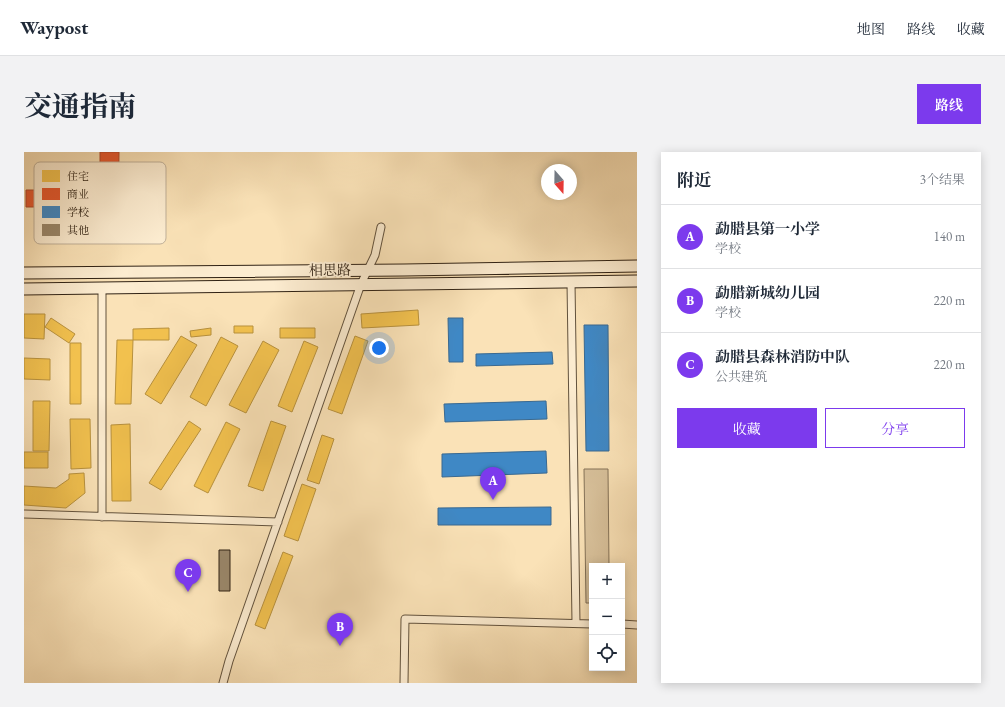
<!DOCTYPE html>
<html lang="zh">
<head>
<meta charset="utf-8">
<style>
	body { margin:0; font-family:"EB Garamond","Noto Serif SC",serif; background:#f2f2f3; color:#1f2937 }
	.controls { position:absolute; right:12px; bottom:12px; display:grid; overflow:hidden; border-radius:0px; box-shadow:0 2px 10px #0003 }
	.controls button { width:36px; height:36px; display:grid; place-items:center; padding:0; border:0; border-bottom:1px solid #e0e1e3; background:#fff; color:#1f2937; font:20px sans-serif }
	.compass { position:absolute; left:517px; top:12px; width:36px; height:36px; border-radius:50%; background:#fff; box-shadow:0 2px 10px #0003; rotate:160deg }
	.you { position:absolute; left:355px; top:196px; width:14px; height:14px; margin:-10px; border:3px solid #fff; border-radius:50%; background:#1a73e8; box-shadow:0 0 0 6px #1a73e833 }
	.badge { display:grid; place-items:center; width:26px; height:26px; border-radius:50%; background:#7c3aed; color:#fff; font-size:13px; font-weight:700 }
	.pin { position:absolute; translate:-50% -33px; filter:drop-shadow(0 1px 2px #0008) }
	.pin::after { content:''; position:absolute; top:21px; width:14px; height:12px; background:inherit; clip-path:polygon(0 0,100% 0,50% 100%) }
	.list { margin:0; padding:0; list-style:none }
	h2 { display:flex; justify-content:space-between; align-items:center; height:52px; margin:0; padding:0 16px; font-size:17px }
	h2 small { font-size:13px; font-weight:400; color:#747a83 }
	.list li { display:grid; grid-template-columns:26px 1fr auto; gap:12px; align-items:center; box-sizing:border-box; height:64px; padding:0 16px; border-top:1px solid #e0e1e3 }
	.list b { display:block; font-size:15px; white-space:nowrap }
	.list p { margin:0; font-size:13px; white-space:nowrap; color:#747a83 }
	.list em { font-size:13px; font-style:normal; color:#747a83 }
	.actions { display:flex; gap:8px; padding:12px 16px }
	.actions a { flex:1; padding:9px 0; border:1px solid #7c3aed; border-radius:0px; text-align:center; font-size:14px; color:#7c3aed }
	.actions .main { background:#7c3aed; color:#fff }
	.icon { flex:none; width:22px; height:22px; fill:none; stroke:currentColor; stroke-width:2; stroke-linecap:round; stroke-linejoin:round }
	.map { position:relative; flex:none; width:613px; height:531px; overflow:hidden; border-radius:0px }
	header { display:flex; align-items:center; gap:24px; box-sizing:border-box; height:56px; padding:0 20px; background:#fff; border-bottom:1px solid #e0e1e3 }
	header strong { font-size:19px }
	nav { display:flex; gap:22px; margin-inline-start:auto; font-size:14px }
	.intro { display:flex; align-items:center; justify-content:space-between; box-sizing:border-box; height:96px; padding:0 24px }
	h1 { margin:0; font-size:28px }
	.button { padding:10px 18px; border-radius:0px; background:#7c3aed; color:#fff; font-size:14px; font-weight:700 }
	main { display:flex; gap:24px; padding:0 24px }
	aside { flex:1; background:#fff; border-radius:0px; box-shadow:0 2px 10px #0003 }
	.map>svg:first-child { display:block }
	.green { fill:#d8c19b; stroke:#847258 }
	.homes { fill:#f2c14e; stroke:#b8913d }
	.shops { fill:#e4572e; stroke:#ae4726 }
	.schools { fill:#3f88c5; stroke:#3a6990 }
	.building { fill:#998669; stroke:#302214 }
	.lines { fill:none; stroke-linecap:round; stroke-linejoin:round }
	.minor-casing { stroke:#62523d; stroke-width:9 }
	.secondary-casing { stroke:#302214; stroke-width:13 }
	.minor { stroke:#fcecd0; stroke-width:7 }
	.secondary { stroke:#fcecd0; stroke-width:11 }
	.labels { text-anchor:middle; dominant-baseline:central; stroke-width:4; stroke-linejoin:round; paint-order:stroke }
	.street-label { font-size:14px; fill:#302214; stroke:#fcecd0 }
	.key { fill:#fcecd0; stroke:#bfaf98; stroke-width:1 }
	.key-label { font-size:11px; fill:#302214 }
</style>
</head>
<body>
<header>
<strong>Waypost</strong>
<nav><a>地图</a><a>路线</a><a>收藏</a></nav>
</header>
<div class="intro"><h1>交通指南</h1><a class="button">路线</a></div>
<main>
<div class="map">
<svg width="613" height="531" viewBox="0 0 613 531">
	<rect width="100%" height="100%" fill="#fae2b7"/>
	<filter id="stains"><feTurbulence type="fractalNoise" baseFrequency=".005" numOctaves="4"/><feColorMatrix values="0 0 0 0 .2 0 0 0 0 .09 0 0 0 0 .02 0 0 0 .5 -.17"/></filter>
	<radialGradient id="worn" r=".72"><stop offset=".6" stop-color="#630" stop-opacity="0"/><stop offset="1" stop-color="#630" stop-opacity=".3"/></radialGradient>
	<path class="green" d="M560 317H584L585 414H568V451H562Z"/>
	<path class="homes" d="M394 158 395 173 338 176 337 162Z
		M0 162H21L20 187 0 186Z
		M27 166 51 182 45 191 21 175Z
		M210 174H229V181H210Z
		M145 176V188H109V177Z
		M187 176V183L167 185 166 179Z
		M256 176H291V186H256Z
		M157 184 173 193 137 252 121 242Z
		M331 184 344 189 318 262 304 257Z
		M197 185 214 194 182 254 166 245Z
		M93 188H109L107 252H91Z
		M239 189 255 198 222 261 205 253Z
		M280 189 294 195 268 260 254 254Z
		M46 191H57V252H46Z
		M0 206 26 207V228L0 227Z
		M9 249H26L25 299H9Z
		M46 267H66L67 316 47 317Z
		M165 269 177 277 137 338 125 331Z
		M247 269 262 274 239 339 224 334Z
		M202 270 216 277 184 341 170 334Z
		M106 272 107 349H88L87 273Z
		M298 283 310 287 295 332 283 328Z
		M0 300H24V316H0Z
		M60 321 61 341 42 356 0 353V334L32 336 45 327V322Z
		M278 332 292 337 274 389 260 384Z
		M259 400 269 404 241 477 231 473Z"/>
	<path class="shops" d="M76 0H95L94 87H53V70H76Z
		M2 38H16V55H2Z"/>
	<path class="schools" d="M424 166H439V210H425Z
		M560 173H584L585 299H562Z
		M528 200 529 212 452 214V202Z
		M522 249 523 267 421 270 420 252Z
		M522 299 523 321 418 325V302Z
		M527 355V373H414V356Z"/>
	<path class="building" d="M195 398H206V439H195Z"/>
	<g class="lines">
		<g class="minor-casing">
			<path id="minor" d="M547 130 552 471
				M78 136V365
				M0 362 254 370
				M598 472 613 473
				M199 531 205 509 337 132 351 103 357 75
				M380 531 381 467 568 472"/>
		</g>
		<g class="secondary-casing">
			<path id="secondary" d="M0 121 380 118 613 114
				M0 137 613 129"/>
		</g>
		<use href="#minor" class="minor"/>
		<use href="#secondary" class="secondary"/>
	</g>
	<g class="labels">
		<g class="street-label">
			<text transform="translate(306 118) rotate(-1)">相思路</text>
		</g>
	</g>
	<rect x="10" y="10" width="132" height="82" rx="6" class="key"/>
	<rect x="18" y="18" width="18" height="12" fill="#f2c14e"/>
	<rect x="18" y="36" width="18" height="12" fill="#e4572e"/>
	<rect x="18" y="54" width="18" height="12" fill="#3f88c5"/>
	<rect x="18" y="72" width="18" height="12" fill="#998669"/>
	<g class="key-label">
		<text x="43" y="28">住宅</text>
		<text x="43" y="46">商业</text>
		<text x="43" y="64">学校</text>
		<text x="43" y="82">其他</text>
	</g>
	<rect width="100%" height="100%" filter="url(#stains)"/>
	<rect width="100%" height="100%" fill="url(#worn)"/>
</svg>
<div class="controls">
<button>+</button>
<button>−</button>
<button><svg class="icon" aria-label="locate" viewBox="0 0 24 24"><circle cx="12" cy="12" r="6"/><path d="M12 2v4M12 18v4M2 12h4M18 12h4"/></svg></button>
</div>
<svg class="compass" viewBox="-18 -18 36 36"><path d="M0-13l5 13h-10z" fill="#e53935"/><path d="M0 13l5-13h-10z" fill="#747a83"/></svg>
<div class="you"></div>
<div class="pin badge" style="left:469px;top:348px">A</div>
<div class="pin badge" style="left:316px;top:494px">B</div>
<div class="pin badge" style="left:164px;top:440px">C</div>
</div>
<aside>
<h2>附近<small>3个结果</small></h2>
<ul class="list">
<li><span class="badge">A</span><div><b>勐腊县第一小学</b><p>学校</p></div><em>140 m</em></li>
<li><span class="badge">B</span><div><b>勐腊新城幼儿园</b><p>学校</p></div><em>220 m</em></li>
<li><span class="badge">C</span><div><b>勐腊县森林消防中队</b><p>公共建筑</p></div><em>220 m</em></li>
</ul>
<div class="actions"><a class="main">收藏</a><a>分享</a></div>
</aside>
</main>
</body>
</html>
